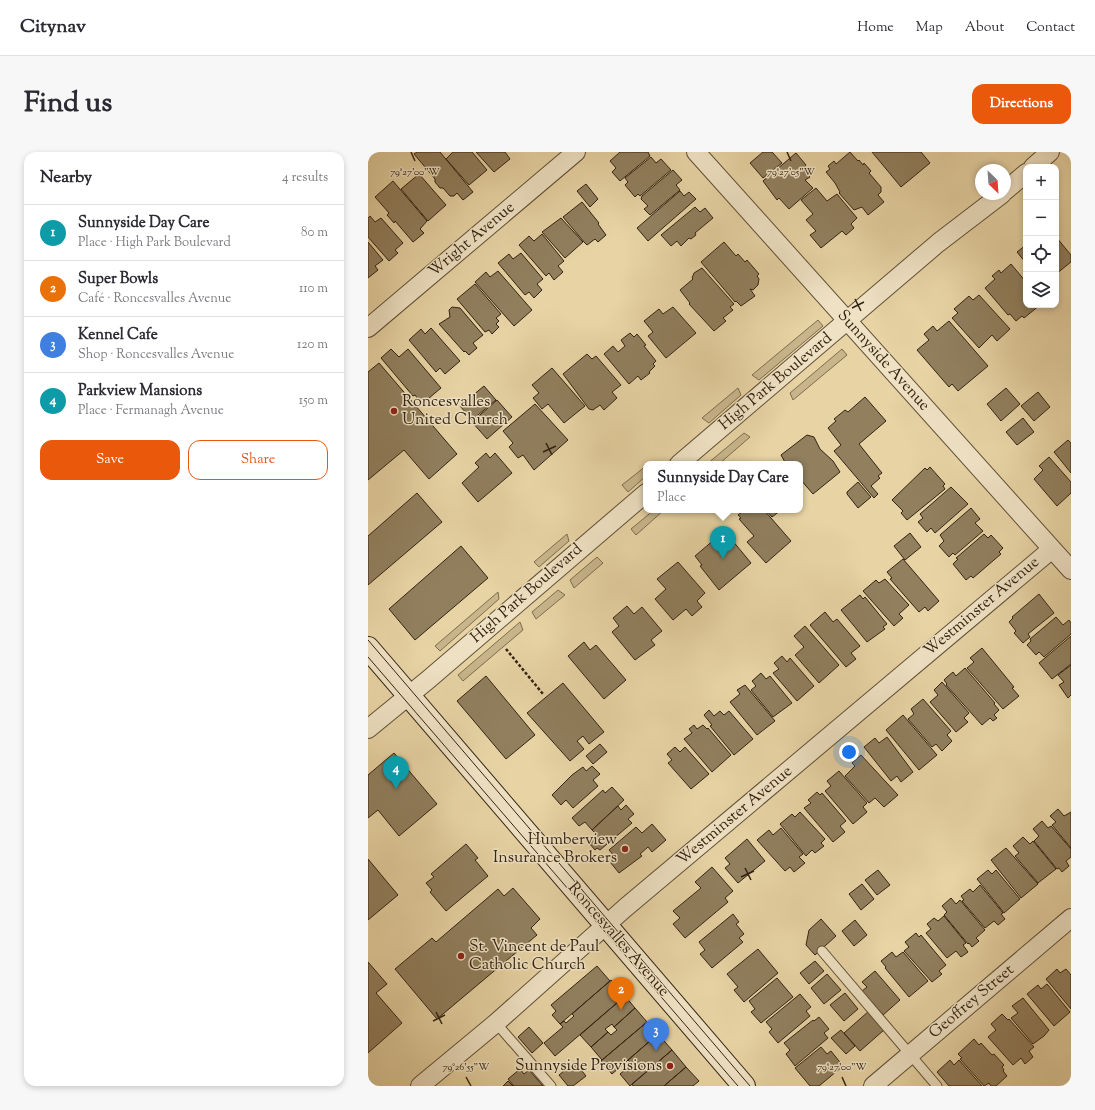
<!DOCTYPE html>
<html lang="en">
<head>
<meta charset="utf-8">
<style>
	body { margin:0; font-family:"Sorts Mill Goudy",serif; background:#f7f7f7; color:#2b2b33 }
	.controls { position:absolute; right:12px; top:12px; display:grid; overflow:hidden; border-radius:8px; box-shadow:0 2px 6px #0003 }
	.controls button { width:36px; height:36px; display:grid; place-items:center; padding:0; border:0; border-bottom:1px solid #e1e1e2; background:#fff; color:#2b2b33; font:20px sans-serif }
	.compass { position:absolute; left:607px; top:12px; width:36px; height:36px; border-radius:50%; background:#fff; box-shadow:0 2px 6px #0003; rotate:155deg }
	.you { position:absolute; left:481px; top:600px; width:14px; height:14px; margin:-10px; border:3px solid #fff; border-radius:50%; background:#1a73e8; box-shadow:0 0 0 6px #1a73e833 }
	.badge { display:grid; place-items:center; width:26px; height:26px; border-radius:50%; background:#ea580c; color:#fff; font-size:13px; font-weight:700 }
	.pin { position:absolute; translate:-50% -33px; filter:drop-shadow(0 1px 2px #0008) }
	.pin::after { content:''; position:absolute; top:21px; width:14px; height:12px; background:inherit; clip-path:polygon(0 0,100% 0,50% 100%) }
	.popup { position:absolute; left:275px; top:309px; width:160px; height:52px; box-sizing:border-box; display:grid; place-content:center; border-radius:8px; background:#fff; filter:drop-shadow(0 1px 3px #0005); font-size:13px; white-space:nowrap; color:#7c7c81 }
	.popup b { font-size:15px; color:#2b2b33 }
	.popup::after { content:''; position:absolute; left:50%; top:100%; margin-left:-8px; border:8px solid transparent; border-top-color:#fff }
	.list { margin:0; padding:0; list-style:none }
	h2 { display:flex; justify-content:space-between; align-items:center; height:52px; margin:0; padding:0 16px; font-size:17px }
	h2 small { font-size:13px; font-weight:400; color:#7c7c81 }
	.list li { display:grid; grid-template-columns:26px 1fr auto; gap:12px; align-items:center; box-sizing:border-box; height:56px; padding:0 16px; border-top:1px solid #e1e1e2 }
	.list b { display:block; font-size:15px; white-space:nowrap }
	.list p { margin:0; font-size:13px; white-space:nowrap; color:#7c7c81 }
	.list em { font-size:13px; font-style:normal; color:#7c7c81 }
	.actions { display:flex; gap:8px; padding:12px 16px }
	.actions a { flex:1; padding:9px 0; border:1px solid #ea580c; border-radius:12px; text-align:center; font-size:14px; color:#ea580c }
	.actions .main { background:#ea580c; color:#fff }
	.icon { flex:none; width:22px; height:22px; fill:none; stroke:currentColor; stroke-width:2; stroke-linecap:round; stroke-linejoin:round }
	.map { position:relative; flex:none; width:703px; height:934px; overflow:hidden; border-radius:12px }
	header { display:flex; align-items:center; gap:24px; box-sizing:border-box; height:56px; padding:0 20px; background:#fff; border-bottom:1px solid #e1e1e2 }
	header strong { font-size:19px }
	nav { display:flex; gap:22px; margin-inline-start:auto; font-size:14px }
	.intro { display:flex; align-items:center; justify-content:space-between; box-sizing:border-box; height:96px; padding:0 24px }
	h1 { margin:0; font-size:28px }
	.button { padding:10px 18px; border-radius:12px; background:#ea580c; color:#fff; font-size:14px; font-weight:700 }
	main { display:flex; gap:24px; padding:0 24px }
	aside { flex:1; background:#fff; border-radius:12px; box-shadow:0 2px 6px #0003 }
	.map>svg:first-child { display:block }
	.green { fill:#c8b58b; stroke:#7e6c4e }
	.building { fill:#917f5e; stroke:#332312 }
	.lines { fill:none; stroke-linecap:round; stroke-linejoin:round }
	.lane-casing { stroke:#604f36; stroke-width:11 }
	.street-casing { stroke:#604f36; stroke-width:20 }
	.secondary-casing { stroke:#332312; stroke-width:24 }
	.path { stroke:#332312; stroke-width:2.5; stroke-dasharray:3 2; stroke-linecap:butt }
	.lane { stroke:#efe2c4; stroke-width:9 }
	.street { stroke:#efe2c4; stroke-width:18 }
	.secondary { stroke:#efe2c4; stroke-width:22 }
	.tram { stroke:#332312; stroke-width:1 }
	.ticks { fill:none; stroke:#332312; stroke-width:1.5 }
	.poi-dot { fill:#8f2418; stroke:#efe2c4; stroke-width:1.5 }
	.labels { text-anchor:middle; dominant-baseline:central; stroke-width:3; stroke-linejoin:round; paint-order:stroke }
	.street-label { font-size:16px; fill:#332312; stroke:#efe2c4 }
	.poi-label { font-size:16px; fill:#332312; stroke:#efe2c4; text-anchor:start }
	.ticks-label { font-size:10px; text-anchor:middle; fill:#332312; stroke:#efe2c4; stroke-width:3; stroke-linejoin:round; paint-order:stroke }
</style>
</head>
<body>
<header>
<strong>Citynav</strong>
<nav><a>Home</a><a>Map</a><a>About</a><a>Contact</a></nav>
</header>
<div class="intro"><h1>Find us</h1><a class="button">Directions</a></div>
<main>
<aside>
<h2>Nearby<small>4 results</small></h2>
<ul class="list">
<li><span class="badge" style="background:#0f9aa8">1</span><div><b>Sunnyside Day Care</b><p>Place · High Park Boulevard</p></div><em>80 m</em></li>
<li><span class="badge" style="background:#e8710a">2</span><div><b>Super Bowls</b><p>Café · Roncesvalles Avenue</p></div><em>110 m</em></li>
<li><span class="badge" style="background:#3f7fe0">3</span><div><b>Kennel Cafe</b><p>Shop · Roncesvalles Avenue</p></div><em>120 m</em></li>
<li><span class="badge" style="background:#0f9aa8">4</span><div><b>Parkview Mansions</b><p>Place · Fermanagh Avenue</p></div><em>150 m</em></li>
</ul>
<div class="actions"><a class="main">Save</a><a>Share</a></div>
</aside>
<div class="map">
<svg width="703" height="934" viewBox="0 0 703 934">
	<rect width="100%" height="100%" fill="#e7d3a4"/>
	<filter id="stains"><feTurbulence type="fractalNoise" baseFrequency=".005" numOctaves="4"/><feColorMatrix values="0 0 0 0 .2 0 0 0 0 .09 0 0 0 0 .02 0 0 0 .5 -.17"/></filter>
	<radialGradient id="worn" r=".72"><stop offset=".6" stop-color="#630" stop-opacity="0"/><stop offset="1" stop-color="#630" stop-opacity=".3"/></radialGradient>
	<path class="green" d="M450 168 455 174 391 228 384 223Z
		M474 197 479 203 425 248 422 241Z
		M370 236 373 243 341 271 334 266Z
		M376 281 382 285 351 312H339Z
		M278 314V324L260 340 254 333Z
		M286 358H296L268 383 263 377Z
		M199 382 201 389 171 415 166 410Z
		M229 405 235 411 206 436 202 428Z
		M190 438 197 443 168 467 164 460Z
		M130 440 131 447 72 499 67 494Z
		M152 470 155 478 95 529 90 523Z"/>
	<path class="building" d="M49 0H72L105 40 95 48 89 41 86 44H82L75 36H72L67 30V27L46 2Z
		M85 0H104L119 18 101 33 78 7Z
		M108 0H137L142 7 126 20Z
		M252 0H280L282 4 252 29 244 20 248 16 242 9Z
		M395 0H404L414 11 395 26 382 11Z
		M482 0 490 9 491 8 495 13 496 11 503 19 501 21 513 35V40L510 43 516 50 500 63 494 55 486 58 471 41 472 40 467 31 458 20 462 17 460 14 466 9 468 12Z
		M504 0H553L562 11 533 35Z
		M428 1 438 13 435 17 442 25 437 28 445 36 421 57 411 46 409 48 395 29Z
		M283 5 288 11 293 7 303 18 272 44 270 42 267 45 257 33 260 30 257 26Z
		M305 18 314 28 308 33 312 38 282 63 276 57 280 54 273 47 274 44Z
		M51 22 78 53 60 69 33 37Z
		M25 29 59 69 52 77 56 81 45 90 27 69 26 71 19 63 21 61 7 45Z
		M218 32 230 47 222 55 209 39Z
		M448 36 459 49 469 42 489 66 483 72 486 76 478 83 474 79 453 96 442 83 448 79 438 68 445 62 433 48Z
		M312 39 316 44 321 40 328 47 280 89 269 76Z
		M214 50 231 71 230 72 238 83 230 90 227 87 219 93 216 90 195 65Z
		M327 55 332 60 337 56 345 66 327 81 328 83 323 87 321 86 313 94 309 89 303 94 293 83Z
		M2 64 7 70 13 66 35 91 27 98 30 101 21 109 0 85V66Z
		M193 66 215 90 197 106 174 80Z
		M174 82 196 109 190 114 195 120 186 128 181 121 178 124 151 93 161 84 166 89Z
		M688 85 703 103V110L688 122Z
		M0 90 15 108 7 114 10 118 0 126Z
		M356 90 368 104 370 102 377 110 379 108 391 122 389 124 391 127 390 133 385 138 382 137 387 144 373 154 368 149 367 150 333 110Z
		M658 93V111L649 100Z
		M153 101 175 127 169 132 174 138 166 146 161 140 157 143 130 111 141 102 145 107Z
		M643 112 658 130V153H672L656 166 654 164 648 169 642 162 640 163 617 136 627 127 624 124 631 118 633 121Z
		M334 116 366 152 362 155 365 158 355 166 358 169 346 179 321 152 322 151 312 138 325 127 324 126 326 121Z
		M130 119 164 158 146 174 107 130 118 120 122 125Z
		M107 132 133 162 128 166 131 169 128 172 131 175 124 182 121 178 117 180 89 147Z
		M611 143 642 177 629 189 624 183 611 196 584 166 590 161 586 157 601 144 605 148Z
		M84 155 92 156 115 183 105 191 109 196 101 203 97 199 96 200 71 172 82 165 81 158Z
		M305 155 328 181 298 206 280 184 285 180 276 169 291 157 295 162Z
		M581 169 620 214 590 239 584 232 581 235 549 198 561 188 556 182 565 174 569 179Z
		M63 176 92 209 77 222 72 216 68 220 41 188 53 177 57 182Z
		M262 181 266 185 269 182 278 193 276 194 288 209 285 212 287 214 281 220 282 221 273 228 270 224 261 232 236 202 245 194 250 200 257 194 253 188Z
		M23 197 31 205 40 197 73 236 54 252 47 243 45 244 13 206Z
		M219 202 224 207 228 204 253 233 244 240 249 246 236 258 232 253 225 258 221 257 195 222Z
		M11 211 89 302 61 327 36 298 0 328V220Z
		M184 216 217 254 196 271 180 252 174 257 165 246 171 241 164 233Z
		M116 234 128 248 104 268 92 254Z
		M638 236 652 252 633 269 619 252Z
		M670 240 682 255 666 269 653 254Z
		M497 245 518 269 491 292 514 321 510 324 512 326 503 334 510 342 506 346 466 299 473 293 460 276 468 269 466 267 477 258 480 260Z
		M129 248 144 265 119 287 104 270Z
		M167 252 200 288 166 318 155 303 150 306 141 295 145 291 135 279Z
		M655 266 666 280 649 293 638 280Z
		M439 283 446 285 452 297 465 309 472 320 445 342 432 327V312H418L413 303Z
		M700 288 703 291V321L686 300Z
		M118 301 122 306 127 301 144 321 110 350 94 331 111 315 107 311Z
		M681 305 703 330V341L689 354 666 327 675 318 671 314Z
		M562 315 577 332 575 334 577 337 539 368 533 361 535 359 524 348 557 316 559 318Z
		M490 330 503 345 490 356 479 342V340Z
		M583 335 600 352 567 381 563 376 559 380 550 370 555 366 552 362Z
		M49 341 74 370 0 433V384Z
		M603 356 612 367 607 371 615 379 587 403 585 401 581 405 571 394 576 389 572 383Z
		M376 358H396L423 389 398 411 379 390 386 384 371 367 373 366 370 363Z
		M398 358H413L404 365Z
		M354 381 361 390 364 388 383 411 351 438 332 414 334 413 327 404Z
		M542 381 553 395 537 408 526 394Z
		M616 382 620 386 623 383 635 396 631 400 633 402 605 426 603 424 598 428 585 412 590 407 588 406Z
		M93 394 120 426 47 488 21 457Z
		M535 407 571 449 560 459 557 455 551 460 522 427 524 426 519 420Z
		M310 410 337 441 329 449 334 455 324 464 318 457 305 468 287 447 298 437 289 427Z
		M517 427 541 453 531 462 535 466 526 474 495 439 508 428 511 431Z
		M671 442 686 461 660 482 662 485 655 491 646 481 648 479 641 470 645 466 644 465Z
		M492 443 495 447 497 445 519 472 515 475 517 477 499 490 473 458Z
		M259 454 266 462 274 455 294 479 283 488 287 493 267 508 244 480 251 474 245 466Z
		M457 460 465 470 469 467 492 494 483 501 488 507 478 515 442 473Z
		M688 465 695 473 701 468 703 471V482L676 505 671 500 668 503 659 493 663 489 662 487Z
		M437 474 471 513 451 531 427 503 436 495 426 484Z
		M703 484V512L684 527 671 511Z
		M216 490 222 498 228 493 258 528 236 547 200 504Z
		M614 496 646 535 644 536 651 544 635 557 599 516 606 510 602 506Z
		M414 504 419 510 422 506 446 534 429 549 405 521 411 517 406 511Z
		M703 513V543L700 546 691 533 696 530 690 523Z
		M597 516 627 551 626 552 631 558 626 563 629 566 625 569 622 566 614 573 578 533 579 532 576 528 579 525 585 520 588 524Z
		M393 521 398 527 402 524 424 551 405 565 383 538 388 534 384 529Z
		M118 524 167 583 138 607 89 549Z
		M574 530 601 561 596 566 600 570 588 580 562 550 570 543 566 538Z
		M195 531 236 580 221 592 215 584 209 589 216 597 202 609 159 561Z
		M377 533 407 569 389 583 362 550 372 542 369 538Z
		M555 547 583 579 579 583 584 589 574 599 568 592 564 595 540 567 546 562 543 557Z
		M341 558 346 564 352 559 356 563 361 559 385 587 366 603 342 574 344 573 336 563Z
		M535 563 569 603 551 618 518 578Z
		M326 573 329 577 335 573 339 577 340 576 363 603 344 620 316 587 324 581 321 577Z
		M519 585 545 620 533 630 529 624 523 629 496 595 507 586 511 591Z
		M232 592 239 600 225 612 218 604Z
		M307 595 312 600 317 595 341 622 323 637 300 611 304 608 299 602Z
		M26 601 69 652 31 684 10 658 0 666V623Z
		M493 603 530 643 516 655 507 646 501 651 477 624 487 614 484 611Z
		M224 614 232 622 225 628 230 634 205 656 198 648 193 653 184 643 204 623 215 615 218 619Z
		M471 619 499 651 495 655 499 660 485 672 457 639 463 634 459 629Z
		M244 635 256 648 224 678 217 670 211 674 204 666 235 638 237 641Z
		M449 640 452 643 454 641 478 669 472 674 477 680 465 690 436 656 443 651 440 648Z
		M258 653 266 662 260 667 264 671 232 698 229 696 227 698 221 691 228 682 224 678 250 654 253 658Z
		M690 657 696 664 703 660V696L684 673 688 670 682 664Z
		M432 660 457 687 453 691 456 694 447 701 444 698 438 704 412 672 424 662 427 665Z
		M674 669 680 676 683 674 703 697V705L698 709 701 714 694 720 691 716 689 717 666 689 671 684 665 677Z
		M284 672 298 688 284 700 280 695 272 702 274 704 251 721 242 710 248 706 241 698 268 675 274 681Z
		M413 676 435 702 431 705 437 711 426 720 422 715 417 719 389 688 401 678 405 683Z
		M655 685 662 692 665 689 688 717 670 731 647 704 651 701 645 694Z
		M379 687 397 709 370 731 357 716 362 712 357 706Z
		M98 692 110 706 107 708 120 724 78 759 62 740 64 738 58 731 66 725 63 722Z
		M638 696 670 732 653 746 623 708Z
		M0 707 30 743 0 768Z
		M344 715 365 739 357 746 360 750 317 786 305 772 312 766 305 759 333 736 327 730Z
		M510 718 522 733 509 743 497 728Z
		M620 718 624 722 628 718 652 747 636 761 609 727Z
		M494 732 506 747 493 758 481 742Z
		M612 733 635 761 633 762 637 767 630 773 626 769 617 776 594 749 596 748 593 744 602 737 605 740Z
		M145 736 172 767 163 776 169 783 69 867 27 817 64 786 68 790 130 737 136 744Z
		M583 746 588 752 592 748 617 778 608 786 611 789 604 795 601 791 600 792 576 763 579 760 574 754Z
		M365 762 371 770 368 772 376 782 371 786 375 790 344 816 332 802 337 798 331 790Z
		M576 764 598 791 595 793 600 800 593 805 588 799 579 806 558 781 563 777 559 772 566 766 570 769Z
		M453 767 468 784 447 803 438 793 441 778Z
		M487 768 499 783 486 794 474 779Z
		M548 781 551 785 553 783 578 813 571 819 574 822 564 830 536 799 541 795 537 790Z
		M390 797 410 821 376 850 366 838 370 835 359 822Z
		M524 800 528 805 535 800 560 829 541 845 517 816 518 815 513 809Z
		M447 809 456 819 441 832 432 821Z
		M0 810 19 832 8 841 34 871 0 901Z
		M229 814 242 829 192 872 184 863 188 859 183 853Z
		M689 817 692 821 698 817 703 823V857L678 827Z
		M507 819 532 848 515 863 494 839 499 835 494 830Z
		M459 822 473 838 456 852 443 836Z
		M409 826 425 845 393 871 383 860 387 857 381 849Z
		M243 828 257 844 187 904 176 891 195 875 192 872 196 869 198 871 206 864 204 862Z
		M679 832 702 860 686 874 659 842 670 833 673 837Z
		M477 841 490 857 476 869 462 853Z
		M432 842 443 855 438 859 442 864 410 891 401 880 404 877 398 870Z
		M257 844 267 856 246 875 244 872 237 877 240 880 223 895 212 883Z
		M655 846 681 878 676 884 665 892 643 866 650 861 644 854Z
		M267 856 279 870 234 908 223 895 240 880 243 883 249 878 246 875Z
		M501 859 516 878 492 899 476 881Z
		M634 862 640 868 641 867 666 895 661 899 665 905 657 912 653 906 645 913 620 885 628 878 623 872Z
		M451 865 461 877 456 881 460 886 427 914 418 902 422 898 416 891 445 868 446 869Z
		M279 870 290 882 244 922 233 909Z
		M161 875 175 891 164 901 150 885Z
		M473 878 487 894 478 902 463 886Z
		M290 882 304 898 262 934 252 922 264 912 260 908Z
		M606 887 611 893 613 891 624 903 626 902 636 913 634 915 636 918 635 919 639 924 628 934H623L621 931 616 934 592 907 594 906 590 902Z
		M453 895 459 902 463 899 475 914 451 934H442L427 916Z
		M304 898 318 915 296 934H265L264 932Z
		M582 908 586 913 591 908 614 934H581L569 920Z
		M207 910 218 924 205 934H200L191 923Z
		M318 915 331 929 325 934H296Z
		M152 917 156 922 161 918 175 934H146L140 927Z
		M140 929 145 934H135Z"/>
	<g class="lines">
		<g class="lane-casing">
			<path id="lane" d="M454 799 569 934
				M128 871 183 934"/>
		</g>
		<g class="street-casing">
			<path id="street" d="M328 0 703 418
				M665 15 682 0
				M637 39 658 21
				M0 176 208 0
				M311 312 570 91 634 42
				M0 577 61 527 278 341
				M52 934 128 871 257 756 684 397
				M505 934 703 766"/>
		</g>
		<g class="secondary-casing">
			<path id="secondary" d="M0 496 376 934"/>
		</g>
		<path class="path" d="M138 497 175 542"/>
		<use href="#lane" class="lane"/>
		<use href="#street" class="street"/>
		<use href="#secondary" class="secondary"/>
		<path class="tram" d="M0 488 382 934
			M0 505 370 934"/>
	</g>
	<path class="ticks" d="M43 0 47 9M419 0 423 9M487 147 493 159M484 156 496 150M178 291 184 303M175 300 188 294M377 716 383 728M373 725 386 719M68 860 74 872M65 869 77 863M98 925 103 934M474 925 478 934"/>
	<g class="poi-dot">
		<circle cx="26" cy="259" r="4"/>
		<circle cx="257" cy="697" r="4"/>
		<circle cx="93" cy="804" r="4"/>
		<circle cx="302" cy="914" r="4"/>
	</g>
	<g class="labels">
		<g class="street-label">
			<text transform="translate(104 88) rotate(-40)">Wright Avenue</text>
			<text transform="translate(515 209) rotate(48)">Sunnyside Avenue</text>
			<text transform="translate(408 230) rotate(-40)">High Park Boulevard</text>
			<text transform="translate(159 442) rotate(-41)">High Park Boulevard</text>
			<text transform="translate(614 455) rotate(-40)">Westminster Avenue</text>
			<text transform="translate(367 664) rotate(-40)">Westminster Avenue</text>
			<text transform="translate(250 788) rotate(49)">Roncesvalles Avenue</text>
			<text transform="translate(604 850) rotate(-40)">Geoffrey Street</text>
		</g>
		<g class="poi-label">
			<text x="34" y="250">Roncesvalles<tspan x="34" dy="18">United Church</tspan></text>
			<text x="249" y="688" text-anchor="end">Humberview<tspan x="249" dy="18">Insurance Brokers</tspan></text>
			<text x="101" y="795">St. Vincent de Paul<tspan x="101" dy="18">Catholic Church</tspan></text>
			<text x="294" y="914" text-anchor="end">Sunnyside Provisions</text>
		</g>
	</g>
	<g class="ticks-label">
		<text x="47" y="23">79°27'00"W</text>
		<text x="423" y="23">79°27'05"W</text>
		<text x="98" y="918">79°26'55"W</text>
		<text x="474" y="918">79°27'00"W</text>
	</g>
	<rect width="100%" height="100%" filter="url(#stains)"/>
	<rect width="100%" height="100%" fill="url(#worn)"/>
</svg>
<div class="controls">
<button>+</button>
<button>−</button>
<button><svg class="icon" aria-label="locate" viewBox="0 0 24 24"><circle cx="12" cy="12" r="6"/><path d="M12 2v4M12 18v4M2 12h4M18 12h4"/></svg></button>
<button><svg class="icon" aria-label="layers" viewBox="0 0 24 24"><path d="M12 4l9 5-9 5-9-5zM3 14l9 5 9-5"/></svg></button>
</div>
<svg class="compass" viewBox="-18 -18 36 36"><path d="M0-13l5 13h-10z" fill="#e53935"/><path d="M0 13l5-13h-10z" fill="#7c7c81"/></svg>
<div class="you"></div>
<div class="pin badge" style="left:355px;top:407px;background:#0f9aa8">1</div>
<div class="popup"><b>Sunnyside Day Care</b>Place</div>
<div class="pin badge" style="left:253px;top:858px;background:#e8710a">2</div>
<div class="pin badge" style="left:288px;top:899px;background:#3f7fe0">3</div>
<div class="pin badge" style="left:28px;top:637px;background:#0f9aa8">4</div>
</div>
</main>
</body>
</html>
